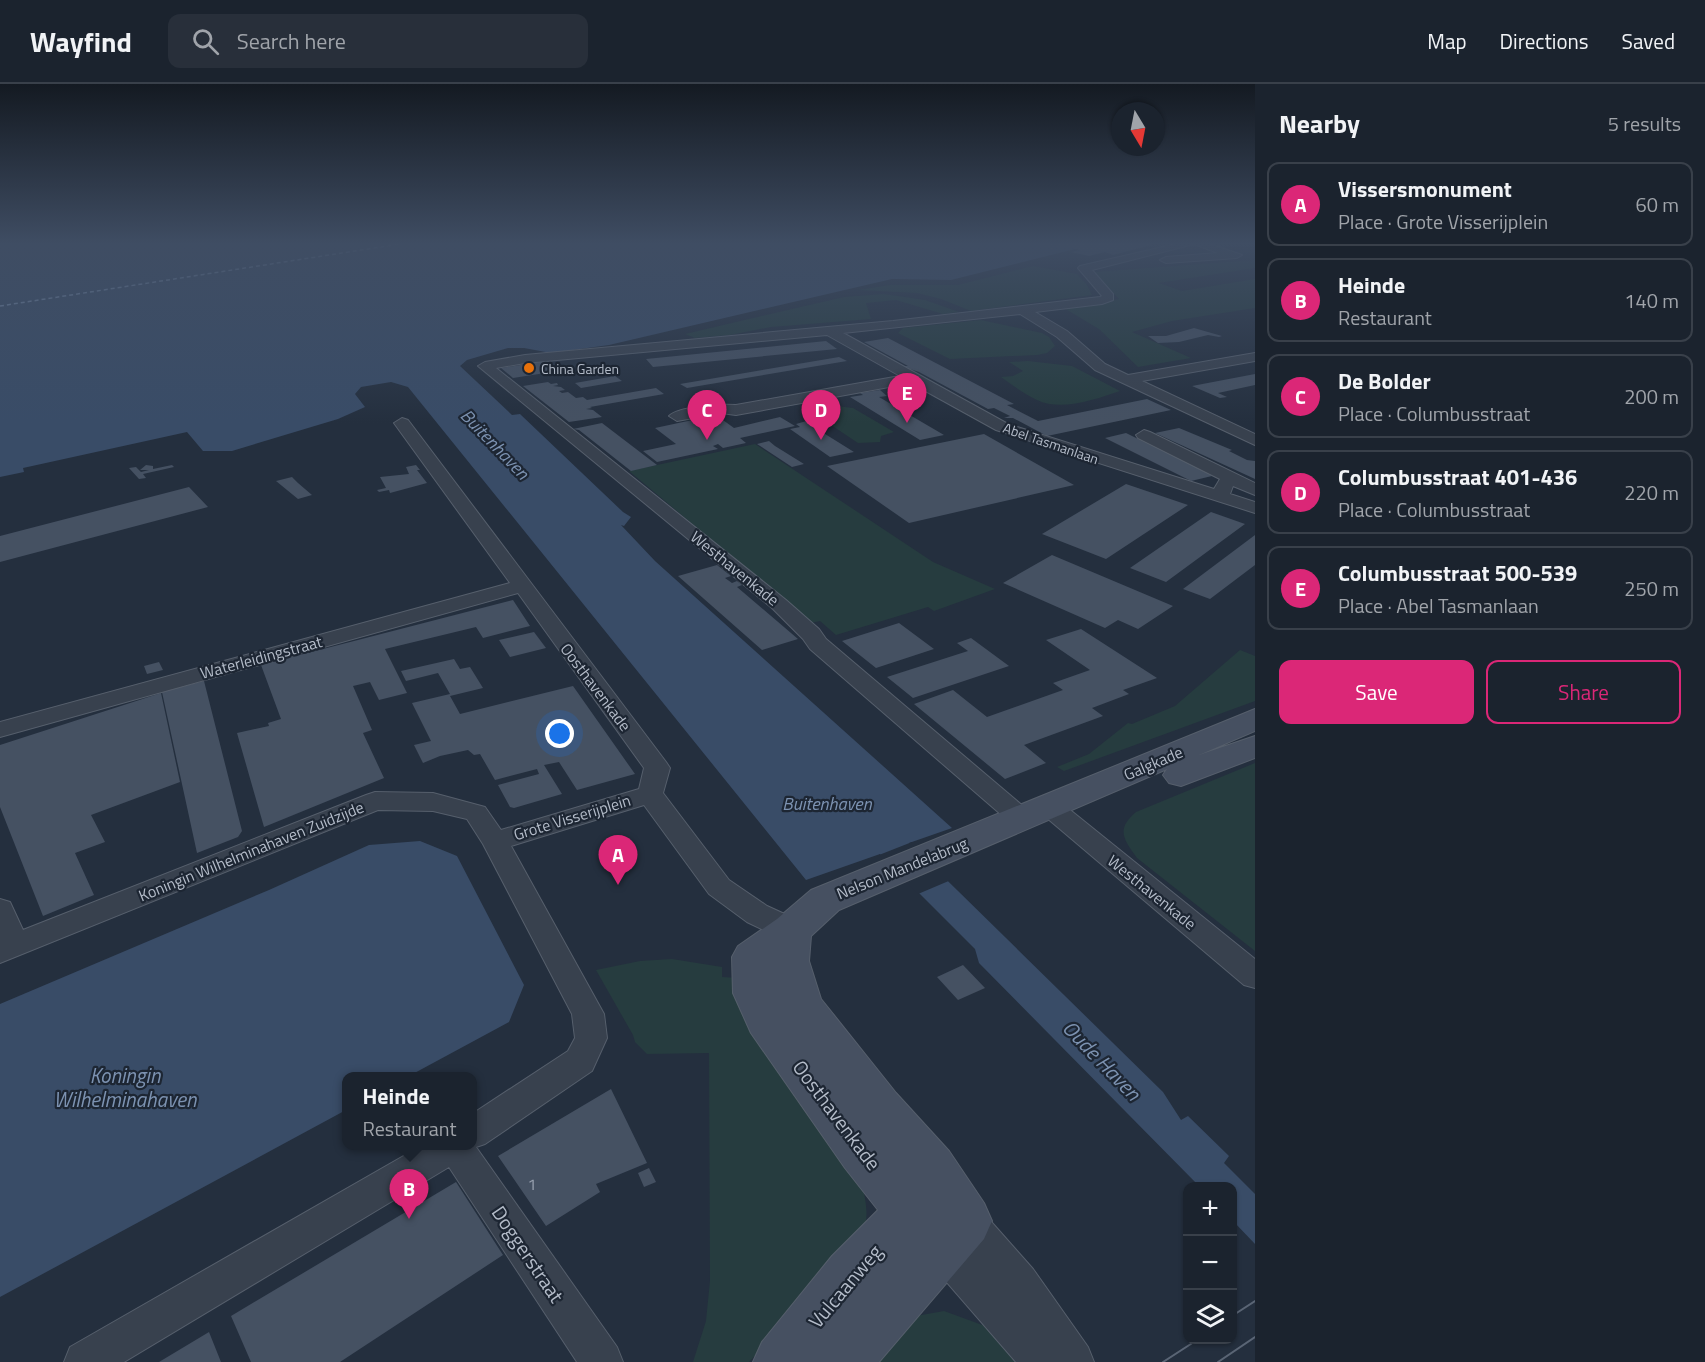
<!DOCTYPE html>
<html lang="en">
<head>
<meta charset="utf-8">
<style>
	body { margin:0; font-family:"Titillium Web",sans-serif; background:#282f3a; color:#f1f3f6 }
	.controls { position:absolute; right:18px; bottom:18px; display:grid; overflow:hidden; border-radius:12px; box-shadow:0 2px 4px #0004 }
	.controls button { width:54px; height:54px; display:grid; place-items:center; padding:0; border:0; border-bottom:2px solid #39404a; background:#1b232e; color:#f1f3f6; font:30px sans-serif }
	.compass { position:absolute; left:1111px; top:18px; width:54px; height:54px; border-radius:50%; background:#1b232e; box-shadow:0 2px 4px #0004; rotate:170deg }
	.you { position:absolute; left:560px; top:650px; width:21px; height:21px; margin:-15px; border:4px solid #fff; border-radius:50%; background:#1a73e8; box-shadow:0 0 0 9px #1a73e833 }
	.badge { display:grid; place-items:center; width:39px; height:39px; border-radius:50%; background:#db2777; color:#fff; font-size:20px; font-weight:700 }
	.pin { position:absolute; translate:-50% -50px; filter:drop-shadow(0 2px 3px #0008) }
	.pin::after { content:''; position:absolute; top:32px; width:21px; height:18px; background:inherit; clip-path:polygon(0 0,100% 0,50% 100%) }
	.popup { position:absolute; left:342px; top:988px; width:135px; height:78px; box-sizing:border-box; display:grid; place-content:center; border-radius:12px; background:#1b232e; filter:drop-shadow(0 2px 4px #0005); font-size:20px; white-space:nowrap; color:#a0a4aa }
	.popup b { font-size:22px; color:#f1f3f6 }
	.popup::after { content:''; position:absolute; left:50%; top:100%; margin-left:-12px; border:12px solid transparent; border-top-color:#1b232e }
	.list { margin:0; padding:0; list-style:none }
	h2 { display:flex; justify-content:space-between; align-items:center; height:78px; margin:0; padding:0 24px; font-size:26px }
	h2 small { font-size:20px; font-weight:400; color:#a0a4aa }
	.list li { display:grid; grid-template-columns:39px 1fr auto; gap:18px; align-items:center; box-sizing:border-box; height:84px; margin:0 12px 12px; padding:0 12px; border:2px solid #39404a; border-radius:12px }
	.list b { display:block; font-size:22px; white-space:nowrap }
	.list p { margin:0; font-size:20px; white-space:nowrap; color:#a0a4aa }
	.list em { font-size:20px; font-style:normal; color:#a0a4aa }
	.actions { display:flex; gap:12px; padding:18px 24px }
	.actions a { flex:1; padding:14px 0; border:2px solid #db2777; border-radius:12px; text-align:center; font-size:21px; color:#db2777 }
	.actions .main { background:#db2777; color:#fff }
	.icon { flex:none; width:33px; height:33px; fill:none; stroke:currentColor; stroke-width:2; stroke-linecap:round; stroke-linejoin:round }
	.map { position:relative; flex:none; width:1255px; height:1278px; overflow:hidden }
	header { display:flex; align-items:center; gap:36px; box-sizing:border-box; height:84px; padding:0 30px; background:#1b232e; border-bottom:2px solid #39404a }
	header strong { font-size:28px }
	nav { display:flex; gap:33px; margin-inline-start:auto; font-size:21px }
	.search { width:420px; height:54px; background:#282f3a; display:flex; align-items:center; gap:15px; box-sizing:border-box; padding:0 21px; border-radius:12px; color:#a0a4aa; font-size:22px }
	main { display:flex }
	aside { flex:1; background:#1b232e }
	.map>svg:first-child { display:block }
	.green { fill:#263c3f }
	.water { fill:#394c67 }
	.pier { fill:#242f3e }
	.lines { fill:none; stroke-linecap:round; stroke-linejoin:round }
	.ferry { stroke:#7c92b1; stroke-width:1.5; stroke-dasharray:4 3; stroke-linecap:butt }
	.building { fill:#455162 }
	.minor-casing { stroke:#565f6c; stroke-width:2 }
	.secondary-casing { stroke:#565f6c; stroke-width:2 }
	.minor { fill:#38414e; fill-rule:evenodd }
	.secondary { fill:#465061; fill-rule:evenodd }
	.tram { stroke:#5a6575; stroke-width:2 }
	.food-dot { fill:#e8710a; stroke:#1d2633; stroke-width:2 }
	.labels { text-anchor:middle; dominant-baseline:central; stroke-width:4.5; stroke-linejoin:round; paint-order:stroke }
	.far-poi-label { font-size:14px; fill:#b4bcc9; stroke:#1d2633; text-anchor:start }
	.far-street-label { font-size:14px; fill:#b4bcc9; stroke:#1d2633 }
	.street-label { font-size:16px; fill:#b4bcc9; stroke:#1d2633 }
	.near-number-label { font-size:16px; fill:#98a1af }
	.water-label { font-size:18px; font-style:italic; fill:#7c92b1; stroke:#1d2633 }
	.near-street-label { font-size:20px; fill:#b4bcc9; stroke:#1d2633 }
	.near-water-label { font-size:21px; font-style:italic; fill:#7c92b1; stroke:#1d2633 }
</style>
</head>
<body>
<header>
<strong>Wayfind</strong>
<div class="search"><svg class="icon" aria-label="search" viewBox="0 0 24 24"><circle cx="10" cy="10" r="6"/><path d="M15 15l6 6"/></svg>Search here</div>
<nav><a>Map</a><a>Directions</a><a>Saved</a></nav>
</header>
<main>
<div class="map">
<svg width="1255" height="1278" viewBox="0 0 1255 1278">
	<rect width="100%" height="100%" fill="#242f3e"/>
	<path class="green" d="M1255 176V184L1159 199 1182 207 1255 195V224L1172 237 1132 248 1191 274 1138 283 1099 245 1064 224 1119 215 1094 188Z
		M1033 182 1077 190 1087 201 1092 211 971 227 941 215 917 209 858 206 890 201H958Z
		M884 210 925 216 959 228 943 230 896 216 866 219 871 235 771 243 730 251 695 254 685 250 844 213Z
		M981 236 1042 249 1049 253 1055 262 1047 269 1037 271 950 275 898 249 903 244Z
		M1028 277 1072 282 1120 307C1096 315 1061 328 1037 316 1024 310 1012 301 1001 293L1013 292 1023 287 1009 278Z
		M826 315 837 322 853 324 894 348 881 352 880 358 858 359 831 341 833 337 805 319Z
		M755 360 933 478 995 505 934 527 928 523 836 551 820 537 811 539 629 387Z
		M1240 566 1255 572V617L1064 687 1057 683 1089 670 1128 639 1132 640 1175 622Z
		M1255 679V867L1137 774C1123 755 1116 745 1136 728Z
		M672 875 722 883V893L738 894 860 1093C864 1109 869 1125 865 1143 858 1172 774 1252 749 1278H693L706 1237 710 1197 709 969 647 970 635 958 633 951 596 886 640 877Z
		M944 1227 996 1246 1021 1275 1015 1278H871L916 1232Z"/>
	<path class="water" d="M0 160H1095L951 196 892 195 609 261 551 269 524 264H508L467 276 460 282 512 331 520 330 623 428 631 433 624 442 621 441 655 477 952 744 909 759 1163 1008 1181 1036 1188 1032 1229 1072 1224 1079 1255 1110V1160L1233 1137 1232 1102H1199L979 879 975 865 880 770 806 796 408 303 391 298 361 303 355 310 365 323 338 335 232 367H203L187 348 23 384 24 388 0 393Z
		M420 757 457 772 524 901 509 938 409 992H346V1026L0 1213V920L269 806 369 761Z"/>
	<path class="pier" d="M912 758 951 796 918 810 879 771Z"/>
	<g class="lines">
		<path class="ferry" d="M0 222 400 160"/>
	</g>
	<path class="building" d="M1044 160H1151V161L1113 171 1105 168 1089 172 1071 168 1080 166 1065 162 1052 165 1038 161Z
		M1194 244 1222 252 1219 253 1208 251 1179 258 1158 259 1148 252H1166Z
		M888 254 1014 320 1007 321 1038 337 1147 315 1171 326 1047 352 1013 334H1004L1010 332 994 324 988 325 919 288 910 285 904 282H908L864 258Z
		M826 257 837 265 653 283 646 275Z
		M839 273 847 277 687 304 680 300Z
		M545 277 558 287 513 294 501 284Z
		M1255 290V301L1218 309 1227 313 1220 314 1192 302Z
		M615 292 622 297 581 304 575 299Z
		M548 298 551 300 557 299 558 301 553 302 561 303 565 306 559 307 562 309 568 308 576 314 583 313 587 316 656 304 664 310 590 323 592 324 586 325 593 326 602 333 569 338 523 302Z
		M880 306 887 312 879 313 944 351 920 356 850 313 863 311 860 309Z
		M716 331 734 344 780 333 795 342 740 354 746 359 723 364 718 360 713 362 718 365 657 378 643 367 676 360 655 344Z
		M810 336 814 339 809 340 854 368 830 373 790 345 800 343 796 340Z
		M602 339 619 352 657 381 631 387 579 346 573 345Z
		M1179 344 1232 366 1229 367 1247 376 1255 377V395L1155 349Z
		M1126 349 1205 388 1212 392 1191 397 1105 354Z
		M984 350 1074 401 909 439 827 382Z
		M769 357 775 362 804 380 792 383 757 360Z
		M146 381 153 382V385L172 381 174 383 143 390 146 394 139 395 129 384 136 383 141 388 149 386H140Z
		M416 381 420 386H417L427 399 390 409 389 406 379 408 377 406 386 404 380 393 409 390 406 383Z
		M292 393 298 399 312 411 298 415 276 397Z
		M1126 400 1188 421 1106 475 1042 450Z
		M189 403 208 423 0 478V452Z
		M1211 428 1245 440 1166 498 1130 484Z
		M1255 451V481L1210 515 1183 505Z
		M1052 471 1173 522 1138 545 1118 536 1105 544 1003 499Z
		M717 481 731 492 725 494 732 499 737 497 742 501 737 503 798 555 762 566 678 492Z
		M513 516 530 542 483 554 476 543 385 565 407 609 379 616 370 598 353 602 372 646 363 649 384 694 264 743 237 649 269 642 268 639 281 635 261 581Z
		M899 539 934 565 876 584 842 557Z
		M1081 545 1157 594 1123 606 1129 610 1092 624 1103 632 1024 661 1046 679 1005 695 914 620 953 606 987 633 1063 606 1053 599 1090 586 1046 556Z
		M534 548 546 564 510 573 499 556Z
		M971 554 1009 582 913 614 887 593 968 567 957 559Z
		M454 575 460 585 470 583 483 604 450 612 460 630 573 602 635 690 577 706 559 678 544 681 562 710 514 724 510 723 498 701 539 690 537 685 495 696 480 670 474 671 468 666 440 672 423 679 414 661 431 657 412 619 450 610 438 589 406 597 401 587Z
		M159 578 163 586 147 590 144 582Z
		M204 597 242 747 238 753 197 769 162 608Z
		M161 609 180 698 91 731 105 758 75 769 94 811 43 832 0 723V661Z
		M963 881 985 904 958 916 937 893Z
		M611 1005 647 1079 596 1100 600 1108 546 1142 498 1072Z
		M649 1084 656 1098 644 1103 638 1089Z
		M456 1098 503 1171 340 1278H251L231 1232Z
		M209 1248 221 1278H159Z"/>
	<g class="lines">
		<g class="minor-casing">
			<path id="minor" d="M1176 160H1210L1242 171 1237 174 1166 179 1160 176 1166 173 1218 169 1194 160 1092 186 1113 210V216L1102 220 1035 228 1067 247 1105 280 1128 291 1255 269V277L1142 297 1255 350V361L1095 286 1057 253 1020 230 843 249 1008 340 1214 405 1220 395 1138 354 1136 351 1144 346 1150 348 1255 399V411L1233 402 1230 410 1255 418V429L996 346 911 299 736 331 721 329 677 337 669 332C679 322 722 320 736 321L900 292 827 251 525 279 496 284 786 516 819 545 826 555 1030 728 1034 734 1030 740 1021 743 1012 740 810 565 803 555 772 524 478 282 485 278 525 271 893 237 1100 213 1102 212 1078 184 1080 182Z
				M402 334 408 336 666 678 670 684 663 709 729 796 767 822 802 838 806 846 802 854 791 857 780 854 747 838 709 810 644 721 511 762 604 930 607 954 592 987 485 1060 476 1063 617 1263 623 1278H577L449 1083 124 1278H64L70 1263 421 1062H472V1030L568 967 575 954 572 930 483 760 467 735 433 727 378 726 0 879V815L10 818 23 846 366 711 375 708 433 709 485 723 501 746 639 705 644 684 518 509 0 653V638L510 499 394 339Z
				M1050 714 1059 717 1255 875V904L1244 901 1041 729 1037 723 1041 717Z
				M960 1118 979 1124 1033 1185 1088 1263 1094 1278H1016L924 1172 919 1159 924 1146 938 1140 944 1143 941 1136 947 1123Z"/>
		</g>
		<g class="secondary-casing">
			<path id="secondary" d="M1255 625V647L1199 671 1255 652V674L1181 702 1169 699 1163 691 1167 685 839 826 811 852 809 877 821 915 896 1009 949 1067 984 1119 992 1137 984 1155 879 1278H753L762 1258 832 1172 878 1126 845 1084 751 949 733 909 732 873 738 862 777 835 811 806Z"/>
		</g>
		<use href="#minor" class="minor"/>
		<use href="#secondary" class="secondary"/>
		<path class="tram" d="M1232 1232 1255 1217
			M1163 1278 1197 1256
			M1218 1278 1255 1253"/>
	</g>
	<linearGradient id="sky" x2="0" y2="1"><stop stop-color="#141a22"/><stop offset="0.47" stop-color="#3f4d63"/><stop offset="1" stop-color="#3f4d63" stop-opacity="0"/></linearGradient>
	<rect width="1255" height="339" fill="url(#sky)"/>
	<circle class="food-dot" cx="529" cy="284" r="6"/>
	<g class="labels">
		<g class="far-poi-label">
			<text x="541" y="284">China Garden</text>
		</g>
		<g class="far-street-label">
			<text transform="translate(1051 359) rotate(19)">Abel Tasmanlaan</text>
		</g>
		<g class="street-label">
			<text transform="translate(735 484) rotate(39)">Westhavenkade</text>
			<text transform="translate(261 573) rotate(-15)">Waterleidingstraat</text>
			<text transform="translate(596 603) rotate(53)">Oosthavenkade</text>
			<text transform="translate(1153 679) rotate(-23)">Galgkade</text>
			<text transform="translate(572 733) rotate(-17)">Grote Visserijplein</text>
			<text transform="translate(251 767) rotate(-22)">Koningin Wilhelminahaven Zuidzijde</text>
			<text transform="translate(902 784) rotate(-22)">Nelson Mandelabrug</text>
			<text transform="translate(1152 808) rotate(39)">Westhavenkade</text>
		</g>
		<g class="near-number-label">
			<text x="532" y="1100">1</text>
		</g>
		<g class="water-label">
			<text transform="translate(495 360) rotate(46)">Buitenhaven</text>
			<text x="827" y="719">Buitenhaven</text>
		</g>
		<g class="near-street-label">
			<text transform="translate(837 1031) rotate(53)">Oosthavenkade</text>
			<text transform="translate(528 1170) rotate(56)">Doggerstraat</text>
			<text transform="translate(845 1202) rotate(-50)">Vulcaanweg</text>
		</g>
		<g class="near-water-label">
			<text transform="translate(1102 976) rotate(46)">Oude Haven</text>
			<text x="125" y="991">Koningin<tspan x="125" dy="24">Wilhelminahaven</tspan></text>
		</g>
	</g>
</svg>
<div class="controls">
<button>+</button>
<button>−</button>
<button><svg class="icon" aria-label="layers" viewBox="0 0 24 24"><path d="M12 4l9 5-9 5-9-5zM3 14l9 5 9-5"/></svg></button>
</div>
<svg class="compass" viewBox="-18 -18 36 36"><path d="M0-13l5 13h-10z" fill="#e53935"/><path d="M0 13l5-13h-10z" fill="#a0a4aa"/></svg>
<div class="you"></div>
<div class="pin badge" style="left:618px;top:801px">A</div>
<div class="pin badge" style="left:409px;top:1135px">B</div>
<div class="popup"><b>Heinde</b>Restaurant</div>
<div class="pin badge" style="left:707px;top:356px">C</div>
<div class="pin badge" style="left:821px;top:356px">D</div>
<div class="pin badge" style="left:907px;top:339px">E</div>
</div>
<aside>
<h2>Nearby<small>5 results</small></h2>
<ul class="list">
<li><span class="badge">A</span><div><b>Vissersmonument</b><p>Place · Grote Visserijplein</p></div><em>60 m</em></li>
<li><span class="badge">B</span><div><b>Heinde</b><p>Restaurant</p></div><em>140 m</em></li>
<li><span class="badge">C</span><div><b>De Bolder</b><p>Place · Columbusstraat</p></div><em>200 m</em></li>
<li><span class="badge">D</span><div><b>Columbusstraat 401-436</b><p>Place · Columbusstraat</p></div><em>220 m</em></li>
<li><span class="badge">E</span><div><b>Columbusstraat 500-539</b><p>Place · Abel Tasmanlaan</p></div><em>250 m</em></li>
</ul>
<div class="actions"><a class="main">Save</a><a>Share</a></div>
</aside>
</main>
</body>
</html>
